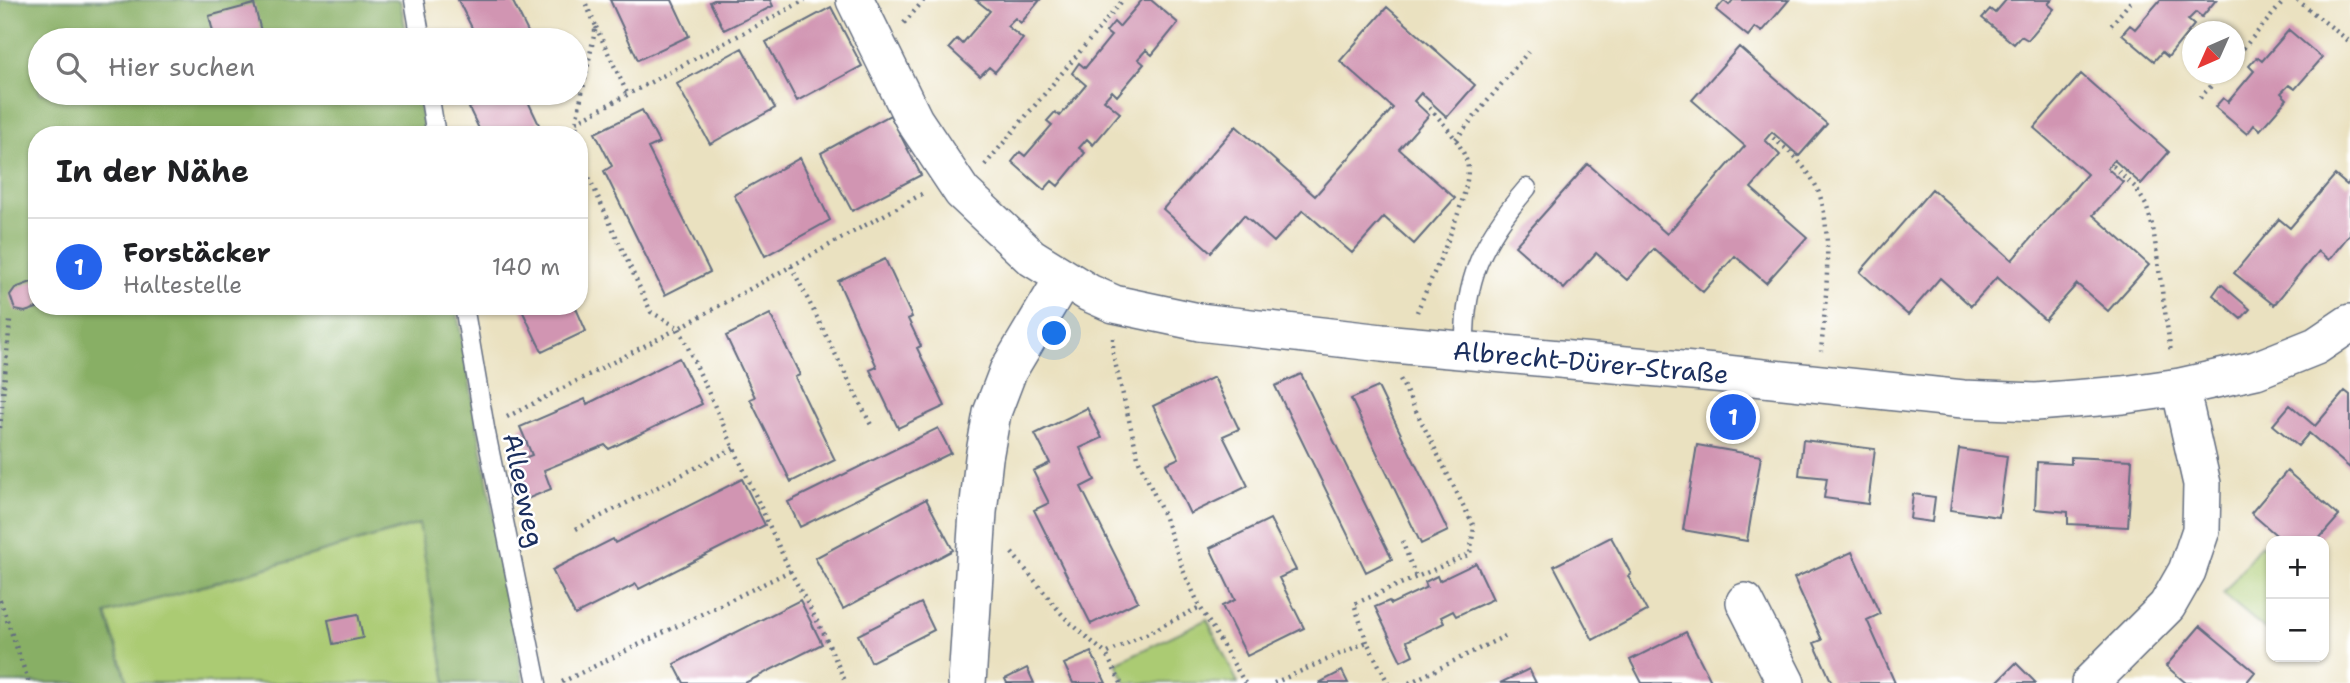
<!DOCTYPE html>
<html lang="de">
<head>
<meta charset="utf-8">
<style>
	body { margin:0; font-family:"Shantell Sans",sans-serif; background:#f2f2f2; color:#202124 }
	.controls { position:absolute; right:21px; bottom:21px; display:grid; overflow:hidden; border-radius:14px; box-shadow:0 2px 5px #0004 }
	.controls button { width:63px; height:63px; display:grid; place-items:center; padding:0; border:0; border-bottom:2px solid #e0e0e0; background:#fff; color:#202124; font:35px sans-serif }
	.compass { position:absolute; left:2182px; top:21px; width:63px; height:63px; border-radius:50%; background:#fff; box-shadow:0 2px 5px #0004; rotate:225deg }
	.you { position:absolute; left:1055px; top:334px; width:24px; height:24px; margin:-18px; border:5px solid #fff; border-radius:50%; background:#1a73e8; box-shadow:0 0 0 10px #1a73e833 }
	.badge { display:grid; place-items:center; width:46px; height:46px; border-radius:50%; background:#2563eb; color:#fff; font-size:23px; font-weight:700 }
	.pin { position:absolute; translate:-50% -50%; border:4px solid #fff; box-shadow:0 2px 7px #0006 }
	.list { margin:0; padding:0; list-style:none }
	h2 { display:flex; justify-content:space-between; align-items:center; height:91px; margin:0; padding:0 28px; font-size:30px }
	h2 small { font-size:23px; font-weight:400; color:#757577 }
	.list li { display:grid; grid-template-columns:46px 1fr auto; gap:21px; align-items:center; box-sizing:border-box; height:98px; padding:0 28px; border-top:2px solid #e0e0e0 }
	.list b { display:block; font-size:26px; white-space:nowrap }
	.list p { margin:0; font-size:23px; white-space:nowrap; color:#757577 }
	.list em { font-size:23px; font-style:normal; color:#757577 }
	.icon { flex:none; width:38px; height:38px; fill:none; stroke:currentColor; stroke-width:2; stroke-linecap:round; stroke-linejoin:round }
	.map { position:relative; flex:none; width:2350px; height:683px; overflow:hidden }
	.search { position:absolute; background:#fff; box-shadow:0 2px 5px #0004; left:28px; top:28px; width:560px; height:77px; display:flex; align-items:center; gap:18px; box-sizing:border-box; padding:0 24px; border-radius:38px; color:#757577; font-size:26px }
	.panel { position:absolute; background:#fff; box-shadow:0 2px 5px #0004; left:28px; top:126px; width:560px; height:189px; border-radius:28px }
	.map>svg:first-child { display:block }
	.green { fill:#abcb73; stroke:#637d68; stroke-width:2 }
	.forest { fill:#88af65; stroke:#526f62; stroke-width:2 }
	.building { fill:#d195b2 }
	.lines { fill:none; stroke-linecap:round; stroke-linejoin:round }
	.service-casing { stroke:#636d80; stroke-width:21 }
	.minor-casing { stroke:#636d80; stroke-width:40 }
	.path { stroke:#636d80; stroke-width:4.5; stroke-dasharray:2 5; stroke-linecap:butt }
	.service { stroke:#fff; stroke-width:18 }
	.minor { stroke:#fff; stroke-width:37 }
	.labels { text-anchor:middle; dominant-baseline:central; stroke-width:5; stroke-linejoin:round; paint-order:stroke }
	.street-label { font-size:26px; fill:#1b2f5e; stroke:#fff }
</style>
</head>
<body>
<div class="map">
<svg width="2350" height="683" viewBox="0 0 2350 683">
	<rect width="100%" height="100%" fill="#fff"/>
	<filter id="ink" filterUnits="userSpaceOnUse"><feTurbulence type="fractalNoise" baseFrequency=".0143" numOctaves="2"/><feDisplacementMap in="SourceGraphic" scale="14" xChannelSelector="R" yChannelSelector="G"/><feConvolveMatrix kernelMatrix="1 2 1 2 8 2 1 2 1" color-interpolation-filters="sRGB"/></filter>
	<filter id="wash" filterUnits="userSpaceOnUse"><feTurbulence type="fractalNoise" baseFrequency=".00686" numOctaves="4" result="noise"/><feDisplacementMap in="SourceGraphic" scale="28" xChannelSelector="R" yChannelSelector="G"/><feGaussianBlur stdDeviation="1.57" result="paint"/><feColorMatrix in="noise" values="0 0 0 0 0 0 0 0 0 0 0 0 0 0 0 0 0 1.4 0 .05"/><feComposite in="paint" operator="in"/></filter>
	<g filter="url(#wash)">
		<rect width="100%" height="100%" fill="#eae1c0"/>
		<path class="green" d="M420 524 446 683H128L106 614Z
			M2261 545 2271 553V634L2223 594Z
			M1207 619 1238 683H1126L1116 663Z"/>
		<path class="forest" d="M0 0H400L408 40H40V93H417L425 135H37V306H456L524 683H446L419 524 106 614 128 683H0Z"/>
		<g id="blocks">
			<path class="building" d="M458 0H512L530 36 521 40H478Z
				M610 0H672L689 36 638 60Z
				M714 0H770L773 6 724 30 710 2Z
				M976 0H1040L1021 23 1015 18 1007 26 1023 39 995 72 989 67 980 76 949 48 957 39 962 44 990 11Z
				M1142 0H1151L1178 23 1152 55 1146 50 1138 59 1144 64 1117 96 1112 91 1104 100 1120 113 1093 145 1087 139 1079 148 1085 153 1058 186 1052 181 1044 190 1012 162 1020 152 1025 156 1052 125 1047 121 1055 112 1060 116 1086 85 1072 73 1079 63 1085 68 1111 36 1106 32 1114 22 1119 27Z
				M1733 0H1789L1762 32 1755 27 1748 36 1716 10 1724 1 1729 5Z
				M2006 0H2052L2048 4 2054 9 2028 40 2021 36 2014 44 1982 18 1990 9 1995 13Z
				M2160 0H2216L2202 17 2196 12 2188 20 2194 25 2168 57 2162 52 2154 61 2122 34 2130 25 2135 29Z
				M254 4 263 39 215 40 209 16Z
				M831 7 862 66 797 101 766 42Z
				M1387 7 1475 85 1447 117 1421 93 1414 101 1429 115 1399 149 1455 198 1414 244 1384 217 1352 253 1303 210 1274 242 1244 215 1211 252 1163 209 1236 126 1315 196 1393 108 1340 61Z
				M2289 30 2322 58 2295 89 2289 85 2281 93 2287 99 2260 130 2254 125 2247 134 2215 107 2223 98 2228 102 2254 71 2249 66 2257 57 2262 61Z
				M1739 47 1827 124 1799 156 1772 132 1765 140 1780 155 1751 188 1807 237 1766 283 1735 256 1703 292 1654 249 1627 280 1596 253 1564 289 1515 246 1588 164 1667 234 1745 146 1692 100Z
				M742 48 775 108 710 144 677 84Z
				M2081 74 2169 152 2141 184 2114 160 2107 168 2123 182 2093 215 2149 265 2108 311 2077 284 2045 320 1997 277 1971 306 1940 278 1908 315 1860 272 1932 189 2012 260 2087 174 2034 128Z
				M500 93H524L544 135H482L469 108Z
				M642 110 659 143 648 148 710 272 665 295 604 171 612 166 595 133Z
				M890 115 921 175 852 211 821 153Z
				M800 158 830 220 765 256 734 195Z
				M2335 175 2347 185 2350 181V234L2329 260 2318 251 2274 305 2234 273 2279 219 2290 228Z
				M885 259 912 317 908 319 921 346 917 348 945 406 898 428 870 370 877 367 838 281Z
				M37 280V308L25 312 15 310 10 295 15 288Z
				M2221 284 2250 309 2241 319 2213 295Z
				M520 306H575L586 331 542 352Z
				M770 314 800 375 795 377 835 460 791 482 750 399 755 397 726 336Z
				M679 358 702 404 609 449 605 445 544 470 551 489 527 499 512 463 532 455 520 427 585 399 587 404Z
				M1301 374 1392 559 1366 572 1275 386Z
				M1214 377 1239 429 1223 436 1248 486 1190 514 1166 464 1179 458 1153 406Z
				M1378 387 1448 531 1421 544 1351 399Z
				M2345 391 2350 395V468L2309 433 2298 446 2273 425 2290 405 2315 426Z
				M1087 408 1102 438 1080 448 1095 480 1081 487 1138 601 1091 624 1034 510 1049 503 1033 471 1050 463 1035 434Z
				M938 428 951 453 800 527 788 502Z
				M1803 440 1875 449 1868 504 1824 498 1827 478 1799 475Z
				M1697 445 1761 456 1747 541 1683 530Z
				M1959 449 2007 456 1999 517 1950 510Z
				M2071 457 2132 460 2128 527 2068 524V512L2035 509 2037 462 2071 464Z
				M2287 471 2339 516 2317 541H2283L2251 513Z
				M742 479 765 525 639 589 636 584 575 615 552 570 613 539 615 543Z
				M1913 494 1935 497 1932 522 1910 519Z
				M926 499 953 550 843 609 815 558Z
				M1270 519 1296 570 1279 578 1304 628 1247 656 1222 606 1235 600 1210 548Z
				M1611 537 1631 574 1628 576 1647 611 1593 640 1554 566Z
				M1852 552 1880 614 1867 620 1895 683H1832L1814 643 1822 640 1794 578Z
				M1476 563 1493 599 1456 616 1453 611 1441 617 1444 623 1407 641 1413 655 1401 661 1375 607 1389 601 1391 604 1427 587 1425 582 1437 576 1439 581Z
				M800 600 822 644 745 683H684L674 664Z
				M921 603 934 630 871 662 858 635Z
				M358 614 363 638 333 644 328 620Z
				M2200 626 2255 672 2246 683H2186L2166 666Z
				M1686 632 1712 683H1642L1630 660Z
				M1091 652 1106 683H1073L1064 664Z
				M2016 663 2036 683H1996Z
				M1027 668 1034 683H1007L1005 679Z
				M1529 669 1536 683H1500Z
				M1342 671 1348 683H1319Z"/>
		</g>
	</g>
	<g filter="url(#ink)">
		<use href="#blocks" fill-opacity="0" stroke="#636d80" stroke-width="2"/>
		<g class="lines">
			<g class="service-casing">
				<path id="service" d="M414 0 421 40
					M429 93 436 135
					M464 306 485 428 537 683
					M1465 351C1463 281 1482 240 1527 188"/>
			</g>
			<g class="minor-casing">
				<path id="minor" d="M855 0 914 120 962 192 1031 257 1089 293 1114 304 1199 322 1382 343 1726 374 1963 399 2036 402 2123 395 2180 387 2256 370 2316 346 2350 323
					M1745 602 1786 683
					M967 683 978 512 984 458 992 413 1008 371 1063 279
					M2090 683 2167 606 2187 571 2201 530 2202 484 2180 387"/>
			</g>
			<path class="path" d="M2297 0 2350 42
				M904 23 924 0
				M2111 25 2132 0
				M596 27 627 93
				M2234 59 2285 0
				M2200 98 2222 74
				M576 122 805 0
				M577 135 576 122 596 26 584 0
				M1773 138C1790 152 1806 166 1816 186 1835 224 1825 309 1821 351
				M1456 139 1528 52
				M579 152 580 158 651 312 679 328
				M985 165 1123 0
				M2113 166 2136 188 2146 205 2153 228 2171 353
				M791 266 872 427
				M1417 312C1429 282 1475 190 1467 162 1460 140 1441 121 1426 104
				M1113 338V354L1139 461 1165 518 1183 570 1200 607 1245 683
				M507 417 679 328 922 194
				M0 428 10 321
				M576 529 734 448
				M1402 541 1416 577
				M1012 553 1065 618 1106 654
				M790 571 824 634 846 683
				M0 600 29 683
				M1367 642 1354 604 1470 554 1474 527 1400 379
				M562 682 790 571 679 328
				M1121 683 1106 654 1200 607
				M1274 683 1367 642 1388 683
				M1409 683 1507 635"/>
			<use href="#service" class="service"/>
			<use href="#minor" class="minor"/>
		</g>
	</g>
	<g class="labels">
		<g class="street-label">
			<text transform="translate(1591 362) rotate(5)">Albrecht-Dürer-Straße</text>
			<text transform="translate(524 490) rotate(78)">Alleeweg</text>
		</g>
	</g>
</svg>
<div class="controls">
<button>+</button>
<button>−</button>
</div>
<svg class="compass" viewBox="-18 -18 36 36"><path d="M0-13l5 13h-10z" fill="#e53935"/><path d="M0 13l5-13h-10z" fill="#757577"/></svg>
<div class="you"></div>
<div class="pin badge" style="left:1733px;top:417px">1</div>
<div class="search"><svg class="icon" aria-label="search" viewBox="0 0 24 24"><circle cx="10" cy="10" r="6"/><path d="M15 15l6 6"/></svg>Hier suchen</div>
<section class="panel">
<h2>In der Nähe<small></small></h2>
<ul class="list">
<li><span class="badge">1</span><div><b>Forstäcker</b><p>Haltestelle</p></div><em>140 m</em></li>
</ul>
</section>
</div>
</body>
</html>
